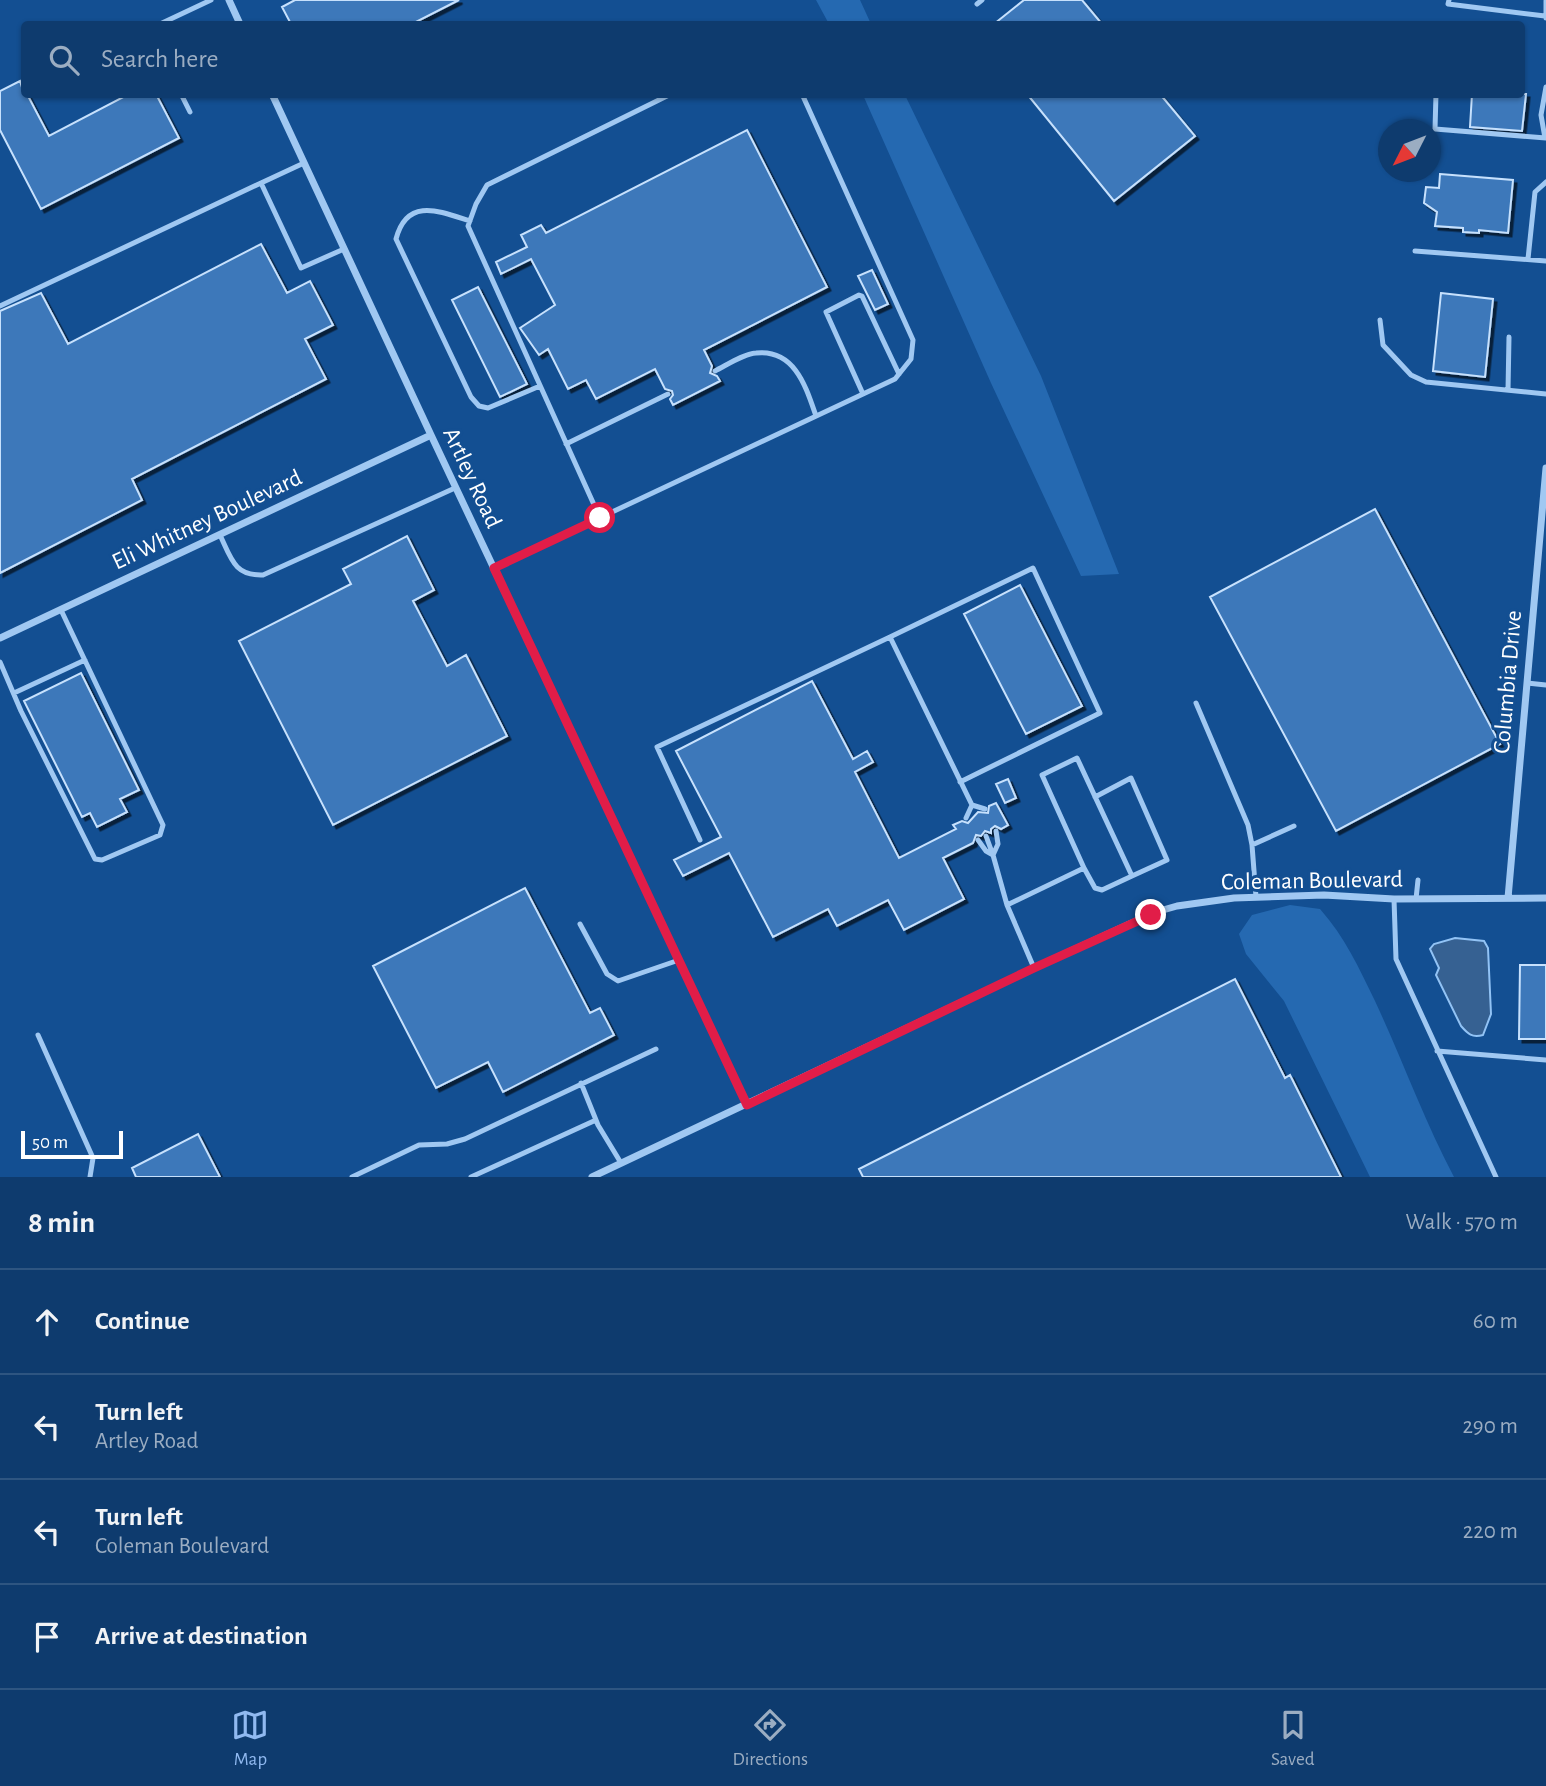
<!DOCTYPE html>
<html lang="en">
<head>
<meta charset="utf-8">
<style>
	body { margin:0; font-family:"Alegreya Sans",sans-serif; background:#174273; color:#f1f3f6 }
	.compass { position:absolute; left:1378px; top:119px; width:63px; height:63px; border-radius:50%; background:#0e3b6e; box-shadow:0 2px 5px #0004; rotate:228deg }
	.scale { position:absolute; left:21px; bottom:18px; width:102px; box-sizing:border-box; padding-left:7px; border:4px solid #fff; border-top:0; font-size:19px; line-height:24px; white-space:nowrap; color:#fff; -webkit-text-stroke:5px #134f92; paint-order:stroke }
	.stop { position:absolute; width:21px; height:21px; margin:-16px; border:5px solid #e11d48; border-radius:50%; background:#fff }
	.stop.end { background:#e11d48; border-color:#fff; box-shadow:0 2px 7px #0008 }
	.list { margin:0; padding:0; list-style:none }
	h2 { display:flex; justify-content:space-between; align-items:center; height:91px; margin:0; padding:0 28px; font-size:30px }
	h2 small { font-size:23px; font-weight:400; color:#9badc2 }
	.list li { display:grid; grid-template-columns:46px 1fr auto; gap:21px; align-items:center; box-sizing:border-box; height:105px; padding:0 28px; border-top:2px solid #2e5581 }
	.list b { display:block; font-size:26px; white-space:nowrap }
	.list p { margin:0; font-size:23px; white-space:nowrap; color:#9badc2 }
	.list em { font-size:23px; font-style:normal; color:#9badc2 }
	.icon { flex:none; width:38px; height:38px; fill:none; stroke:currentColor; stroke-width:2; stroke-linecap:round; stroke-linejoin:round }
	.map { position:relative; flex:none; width:1546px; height:1177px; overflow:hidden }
	.search { position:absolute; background:#0e3b6e; box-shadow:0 2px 5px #0004; left:21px; right:21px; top:21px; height:77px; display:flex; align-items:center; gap:18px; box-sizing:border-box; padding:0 24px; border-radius:7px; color:#9badc2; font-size:26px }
	.sheet { height:511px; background:#0e3b6e }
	nav { display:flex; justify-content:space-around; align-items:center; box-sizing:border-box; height:98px; border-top:2px solid #2e5581; background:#0e3b6e; font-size:19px; color:#9badc2 }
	nav a { display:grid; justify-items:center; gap:4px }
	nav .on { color:#90b9f0 }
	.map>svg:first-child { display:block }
	.green { fill:#2569b1 }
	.water { fill:#366192; stroke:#92c3f5; stroke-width:2 }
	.building { fill:#3c78ba; stroke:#c7e1fd; stroke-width:2; filter:url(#shadow) }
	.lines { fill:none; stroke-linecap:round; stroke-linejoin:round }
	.lane { stroke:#a0c8f2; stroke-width:5 }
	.street { stroke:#a0c8f2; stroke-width:7 }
	.route { stroke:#e11d48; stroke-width:9 }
	.labels { text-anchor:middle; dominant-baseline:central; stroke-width:6; stroke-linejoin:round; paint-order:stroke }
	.street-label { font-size:24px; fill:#fff; stroke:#134f92 }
</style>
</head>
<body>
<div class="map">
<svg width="1546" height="1177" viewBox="0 0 1546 1177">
	<defs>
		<filter id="shadow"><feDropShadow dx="3.5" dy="3.5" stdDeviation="0" flood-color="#0009"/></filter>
	</defs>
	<rect width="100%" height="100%" fill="#134f92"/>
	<path class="green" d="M816 0H860L871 24H829Z
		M863 95H905L1041 376 1119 574 1081 576 991 383Z
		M1290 905 1320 909C1345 937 1359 968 1375 1001 1402 1059 1424 1120 1454 1177H1370L1284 1001 1246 954 1239 934 1252 915Z"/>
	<path class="water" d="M1455 938 1484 941 1488 948 1491 1014 1483 1035C1472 1038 1468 1034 1461 1026L1436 975 1439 968 1430 949 1434 944Z"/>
	<path class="building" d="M295 0H459L412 24H291L282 7Z
		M1024 0H1082L1102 24H994Z
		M20 81 24 94H27L49 136 129 94H156L179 138 41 209 0 130V91Z
		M1027 94H1160L1195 136 1114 201Z
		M1472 94H1526L1522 131 1470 127Z
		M747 130 827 287 704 350 712 366 710 373 717 376 720 381 673 405 670 399 673 395 672 391 665 389 655 369 596 399 586 380 568 389 548 349 539 355 520 328 555 305 531 259 501 274 496 262 527 247 521 235 541 225 546 233Z
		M1440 174 1513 180 1508 233 1479 230V233L1463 232V228L1435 226 1437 212 1424 203 1426 187 1439 188Z
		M261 244 287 293 310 281 333 325 305 339 326 379 132 479 142 500 0 573V311L41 293 68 344Z
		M872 270 888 304 875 310 858 276Z
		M478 287 527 384 500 397 452 300Z
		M1441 293 1493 299 1485 377 1433 371Z
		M1375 509 1500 744 1336 831 1210 597Z
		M407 536 434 590 413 601 447 666 466 655 507 736 333 825 239 641 351 584 343 569Z
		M1020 585 1082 706 1026 734 964 614Z
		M81 673 139 790 120 799 127 812 97 827 90 813 82 817 24 701Z
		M812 681 853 759 867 751 873 762 855 772 899 858 956 829 953 825 962 821 968 823 978 812 988 813 989 806 996 803 1008 825 1001 829 995 826 991 829V833L985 831 981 836 976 835 973 843 943 858 964 899 904 930 888 900 837 926 828 909 773 937 729 853 683 876 674 860 721 837 676 751Z
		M1008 779 1016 798 1005 803 996 784Z
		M525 888 590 1013 600 1008 614 1035 503 1092 488 1062 436 1088 373 966Z
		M1520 965H1546V1039H1519Z
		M1235 979 1285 1078 1290 1075 1341 1177H863L859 1169Z
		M198 1134 220 1177H136L132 1168Z"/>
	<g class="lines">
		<path class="lane" d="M1449 0 1448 4 1545 16
			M1546 1V18
			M977 4 982 0
			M160 24 211 0
			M181 94 190 112
			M1436 94 1435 129 1546 138
			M1545 138 1541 115 1546 87
			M304 163 261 183 301 268 344 249
			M470 221C439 211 407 197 396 239L471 397 479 406 488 408 540 386
			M1415 251 1546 261
			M1528 259 1535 192 1546 182
			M0 306 261 183
			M1380 320 1383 345 1411 375 1426 382 1546 394
			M715 371C727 365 743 354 756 353 795 349 806 387 816 416
			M1508 390 1509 337
			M863 394 826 312 859 295 862 296 899 374
			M566 444 668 394
			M600 518 468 226 476 204 487 185 671 94
			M220 535C231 558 234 576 263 575L455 488
			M493 568 895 379 911 359 913 340 802 94
			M890 637 1033 568 1100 713 960 782
			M0 662 21 711 95 859 102 860 160 835 163 825 61 610
			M1527 683 1546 685
			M14 693 85 660
			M1196 703 1248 825 1252 845 1256 897
			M1095 797 1131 778 1167 860 1132 876
			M972 805 985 809
			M986 836 993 855
			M700 840 657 747 890 637 972 805 966 818
			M978 840 986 851 993 855 1007 905
			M1252 845 1294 826
			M993 855 998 844 996 831
			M1394 899 1396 959 1496 1177
			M1416 899 1418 880
			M580 924 607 974 618 981 679 960
			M1034 968 1007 905 1084 868 1042 775 1077 758 1132 876 1102 890 1095 888 1084 868
			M38 1035 93 1158 90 1177
			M1437 1051 1546 1060
			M581 1083 598 1125 621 1163
			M352 1177 419 1145 447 1144 465 1139 656 1049
			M471 1177 596 1120"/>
		<path class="street" d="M229 0 240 24
			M272 94 431 435 747 1105
			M0 638 431 435
			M1508 898 1546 468
			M592 1177 1034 968 1156 912 1177 906 1234 898 1324 895 1394 899 1546 898"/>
	</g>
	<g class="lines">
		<path class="route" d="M600 518 494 568 747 1105 1034 968 1151 915"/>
	</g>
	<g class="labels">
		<g class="street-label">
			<text transform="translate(472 478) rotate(65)">Artley Road</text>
			<text transform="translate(207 520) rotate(-25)">Eli Whitney Boulevard</text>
			<text transform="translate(1508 682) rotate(-85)">Columbia Drive</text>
			<text transform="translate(1312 881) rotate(-1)">Coleman Boulevard</text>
		</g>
	</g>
</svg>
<svg class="compass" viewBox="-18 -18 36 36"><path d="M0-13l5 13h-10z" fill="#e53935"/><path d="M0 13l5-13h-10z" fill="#9badc2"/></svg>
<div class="scale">50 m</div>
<div class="stop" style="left:600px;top:518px"></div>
<div class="stop end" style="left:1151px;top:915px"></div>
<div class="search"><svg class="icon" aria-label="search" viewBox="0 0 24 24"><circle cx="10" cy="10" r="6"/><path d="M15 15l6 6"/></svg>Search here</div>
</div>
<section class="sheet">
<h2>8 min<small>Walk · 570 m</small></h2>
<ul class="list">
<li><svg class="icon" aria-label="ahead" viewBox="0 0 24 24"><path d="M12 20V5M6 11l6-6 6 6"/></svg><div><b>Continue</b></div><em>60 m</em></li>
<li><svg class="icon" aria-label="left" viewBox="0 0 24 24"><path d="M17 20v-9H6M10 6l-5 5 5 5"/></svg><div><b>Turn left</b><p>Artley Road</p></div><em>290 m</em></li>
<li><svg class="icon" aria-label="left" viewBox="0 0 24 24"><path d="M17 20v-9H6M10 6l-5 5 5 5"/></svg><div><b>Turn left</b><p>Coleman Boulevard</p></div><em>220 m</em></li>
<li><svg class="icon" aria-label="arrive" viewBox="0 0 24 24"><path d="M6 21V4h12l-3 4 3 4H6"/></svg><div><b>Arrive at destination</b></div></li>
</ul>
</section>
<nav>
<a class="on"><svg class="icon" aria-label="map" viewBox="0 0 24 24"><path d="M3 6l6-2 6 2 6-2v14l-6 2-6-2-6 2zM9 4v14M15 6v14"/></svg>Map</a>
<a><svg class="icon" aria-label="directions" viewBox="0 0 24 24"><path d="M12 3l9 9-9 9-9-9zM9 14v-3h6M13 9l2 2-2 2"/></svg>Directions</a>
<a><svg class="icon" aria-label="saved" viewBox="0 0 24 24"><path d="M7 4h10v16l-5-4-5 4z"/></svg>Saved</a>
</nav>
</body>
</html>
